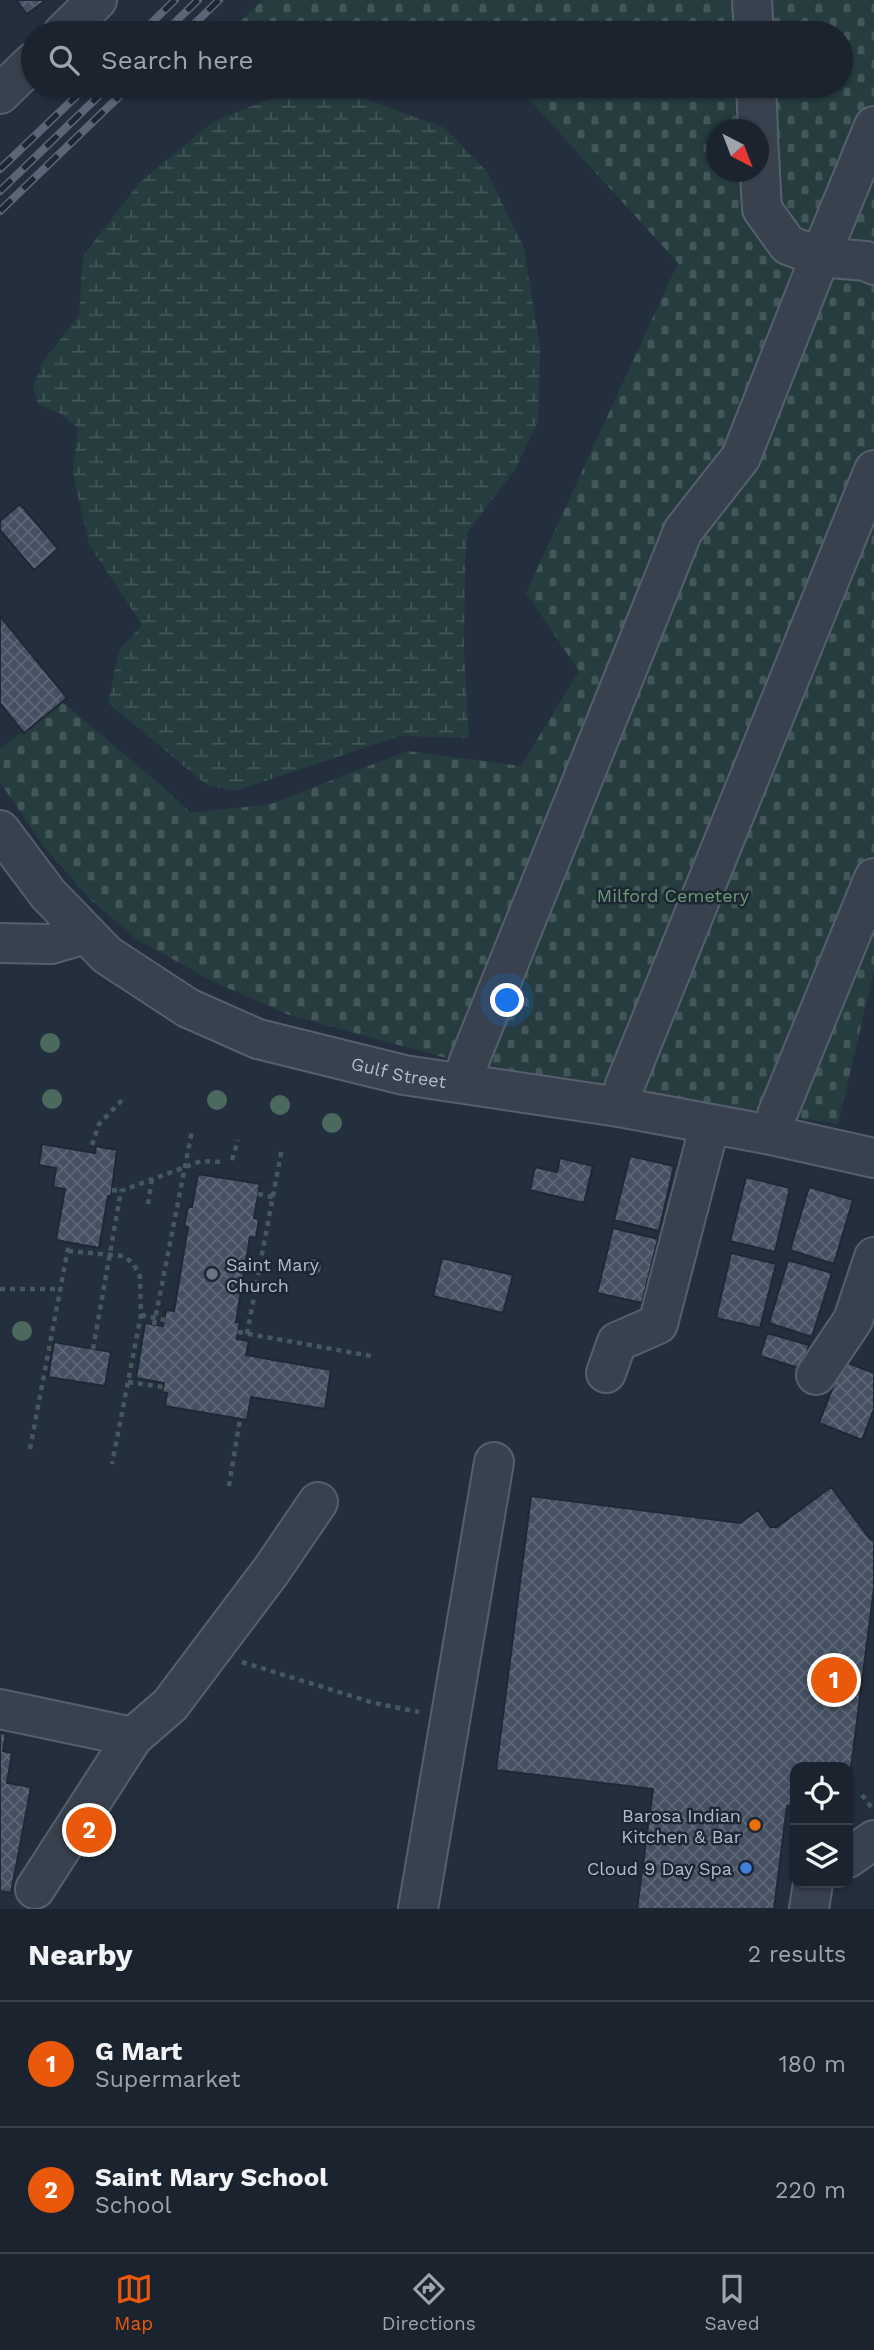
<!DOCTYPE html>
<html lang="en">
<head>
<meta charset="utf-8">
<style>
	body { margin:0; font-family:"Work Sans",sans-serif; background:#282f3a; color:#f1f3f6 }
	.controls { position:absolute; right:21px; bottom:21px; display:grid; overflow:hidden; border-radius:14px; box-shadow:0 2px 5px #0004 }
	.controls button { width:63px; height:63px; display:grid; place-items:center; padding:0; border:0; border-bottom:2px solid #39404a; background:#1b232e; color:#f1f3f6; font:35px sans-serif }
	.compass { position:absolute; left:706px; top:119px; width:63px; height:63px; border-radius:50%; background:#1b232e; box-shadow:0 2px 5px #0004; rotate:138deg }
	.you { position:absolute; left:508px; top:1001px; width:24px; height:24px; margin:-18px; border:5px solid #fff; border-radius:50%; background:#1a73e8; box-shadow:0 0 0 10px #1a73e833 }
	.badge { display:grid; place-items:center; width:46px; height:46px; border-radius:50%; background:#ea580c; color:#fff; font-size:23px; font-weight:700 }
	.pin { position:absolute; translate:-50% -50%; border:4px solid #fff; box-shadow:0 2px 7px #0006 }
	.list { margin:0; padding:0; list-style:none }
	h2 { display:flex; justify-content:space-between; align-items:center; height:91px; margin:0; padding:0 28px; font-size:30px }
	h2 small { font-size:23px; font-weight:400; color:#a0a4aa }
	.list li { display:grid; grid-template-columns:46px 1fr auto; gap:21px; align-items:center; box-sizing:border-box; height:126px; padding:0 28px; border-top:2px solid #39404a }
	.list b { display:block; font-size:26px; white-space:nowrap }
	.list p { margin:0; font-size:23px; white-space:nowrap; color:#a0a4aa }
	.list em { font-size:23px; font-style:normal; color:#a0a4aa }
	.icon { flex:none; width:38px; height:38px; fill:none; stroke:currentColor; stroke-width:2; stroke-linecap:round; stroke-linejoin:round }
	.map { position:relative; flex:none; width:874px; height:1909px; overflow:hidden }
	.search { position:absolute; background:#1b232e; box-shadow:0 2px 5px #0004; left:21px; right:21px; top:21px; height:77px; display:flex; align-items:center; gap:18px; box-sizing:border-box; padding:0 24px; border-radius:38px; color:#a0a4aa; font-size:26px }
	.sheet { height:343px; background:#1b232e }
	nav { display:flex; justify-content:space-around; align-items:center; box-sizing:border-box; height:98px; border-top:2px solid #39404a; background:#1b232e; font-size:19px; color:#a0a4aa }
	nav a { display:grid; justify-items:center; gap:4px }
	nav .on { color:#ea580c }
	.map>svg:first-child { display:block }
	.wetland { fill:url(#wetland-marsh) }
	.cemetery { fill:url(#cemetery-stones); fill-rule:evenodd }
	.building { fill:url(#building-cross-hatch); stroke:#1f2835; stroke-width:2 }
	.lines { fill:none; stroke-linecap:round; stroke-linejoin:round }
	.minor-casing { stroke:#565f6c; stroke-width:42 }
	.path { stroke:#44595c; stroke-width:4.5; stroke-dasharray:5 5; stroke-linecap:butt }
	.minor { stroke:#38414e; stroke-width:38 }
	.rail-casing { stroke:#5a6575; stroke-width:8 }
	.rail { stroke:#1d2633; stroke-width:5; stroke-dasharray:16; stroke-linecap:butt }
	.tree { fill:#4b6a5d }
	.worship-dot { fill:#6b7280; stroke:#1d2633; stroke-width:2.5 }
	.food-dot { fill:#e8710a; stroke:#1d2633; stroke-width:2.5 }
	.shop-dot { fill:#3f7fe0; stroke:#1d2633; stroke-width:2.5 }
	.labels { text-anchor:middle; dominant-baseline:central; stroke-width:5; stroke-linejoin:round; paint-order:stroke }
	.park-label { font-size:18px; fill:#6b9a76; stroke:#1d2633 }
	.street-label { font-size:18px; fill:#b4bcc9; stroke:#1d2633 }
	.poi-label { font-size:18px; fill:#b4bcc9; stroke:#1d2633; text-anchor:end }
</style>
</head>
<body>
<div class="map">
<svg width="874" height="1909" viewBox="0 0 874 1909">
	<defs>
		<pattern id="wetland-marsh" width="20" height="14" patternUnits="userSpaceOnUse" patternTransform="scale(1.75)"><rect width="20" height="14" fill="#263c3f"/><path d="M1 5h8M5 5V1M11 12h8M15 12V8" fill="none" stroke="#435659"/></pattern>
		<pattern id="cemetery-stones" width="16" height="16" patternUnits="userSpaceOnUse" patternTransform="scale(1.75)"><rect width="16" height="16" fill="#263c3f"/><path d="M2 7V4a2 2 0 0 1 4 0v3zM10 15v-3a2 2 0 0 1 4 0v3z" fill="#435659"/></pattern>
		<pattern id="building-cross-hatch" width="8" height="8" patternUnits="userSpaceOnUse" patternTransform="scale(1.75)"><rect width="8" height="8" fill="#455162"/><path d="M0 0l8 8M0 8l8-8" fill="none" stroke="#5d6877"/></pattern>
	</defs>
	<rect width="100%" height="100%" fill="#242f3e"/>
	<path class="wetland" d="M349 93 445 128 487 172 524 248 540 347 538 421 516 468 468 532 465 564 464 650 469 738 400 736 235 791 207 785 108 703 119 650 142 625 89 544 73 473 78 428 61 414 38 404 33 386 44 360 79 316 83 256 139 183 214 121 270 99Z"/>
	<path class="cemetery" d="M263 0H874V971L838 1124 468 1064 289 1015 214 982 136 939 90 899 46 850 0 782V749L61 701 162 786 191 813 271 804 407 751 521 766 579 671 526 593 678 263 517 86H841V33H228ZM716 130H758V172H716Z"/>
	<path class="building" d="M16 0H46L27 14Z
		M20 504 58 549 34 570 0 530V521Z
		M0 616 67 698 24 733 0 703Z
		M42 1144 95 1153 96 1146 117 1150 111 1197 108 1196 99 1248 56 1240 65 1189 53 1187 56 1168 39 1165Z
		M630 1156 674 1166 659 1231 614 1220Z
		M560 1158 593 1166 584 1203 530 1190 535 1167 557 1172Z
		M198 1174 260 1184 254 1218 259 1219 256 1238 250 1237 236 1322H240L237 1339 249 1341 246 1355 331 1370 325 1409 251 1397 247 1420 165 1406 167 1393 162 1392 164 1383 136 1378 145 1323 163 1326 166 1310 174 1311 188 1227 184 1226 188 1207H192Z
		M746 1177 790 1188 775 1252 730 1241Z
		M809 1187 853 1200 834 1264 790 1250Z
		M613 1228 658 1239 642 1303 597 1293Z
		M731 1253 776 1264 760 1328 716 1318Z
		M304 1267a9 9 0 1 1 18 0a9 9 0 1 1-18 0Z
		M442 1258 513 1275 503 1313 433 1296Z
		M788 1260 832 1273 812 1337 769 1323Z
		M767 1333 809 1345 802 1369 760 1356Z
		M54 1342 111 1352 105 1386 48 1377Z
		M843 1361 874 1373V1409L862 1440 819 1423Z
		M831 1487 870 1539 874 1540V1588L848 1791V1767H795V1807L787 1806 774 1909H637L653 1789 496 1770 531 1496 740 1523 758 1510 770 1527H777Z
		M0 1733 6 1734 3 1751 12 1753 7 1783 31 1787 11 1893 0 1891Z"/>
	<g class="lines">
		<g class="minor-casing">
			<g id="minor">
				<path d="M752 0 754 33"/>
				<path d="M63 33 97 0"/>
				<path d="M756 86 758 130"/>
				<path d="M0 94 33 62"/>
				<path d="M758 138 762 209 788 245 820 257 874 126"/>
				<path id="s1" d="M0 830 48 894 107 955 188 1008 258 1039 404 1075 619 1107 771 1135 874 1158"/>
				<path d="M0 943 51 944 85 934"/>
				<path d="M468 1064 683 531 741 457 820 257 866 261 874 265"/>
				<path d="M619 1107 625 1085 874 470"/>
				<path d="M777 1115 874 878"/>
				<path d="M606 1373 617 1342 658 1324 710 1124"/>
				<path d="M816 1375 853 1320 874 1257"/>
				<path d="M0 1709 133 1737 170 1705 271 1571 318 1502"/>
				<path d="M848 1858 874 1840"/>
				<path d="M35 1889 133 1737"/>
				<path d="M418 1909 494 1462"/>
				<path d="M809 1909 813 1883"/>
			</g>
		</g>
		<path class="path" d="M92 1145 99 1124 123 1099
			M232 1160 238 1140
			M112 1190 121 1191
			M258 1194 273 1197
			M148 1204 152 1179
			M68 1251 123 1256 133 1263 140 1277 141 1315 112 1464
			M0 1289H61
			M141 1315 165 1320
			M154 1325 192 1131
			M238 1332 371 1356
			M247 1334 282 1148
			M93 1349 121 1191 201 1161 221 1162
			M128 1382 163 1387
			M30 1449 69 1243
			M229 1486 240 1419
			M242 1662 374 1703 419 1712
			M862 1795 872 1808"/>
		<use href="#minor" class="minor"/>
		<g class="rail-casing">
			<path id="rail" d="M141 33 175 0
				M164 33 198 0
				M185 33 219 0
				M0 169 87 86
				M0 191 109 86
				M0 211 130 86"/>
		</g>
		<use href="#rail" class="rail"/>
	</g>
	<g class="tree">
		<circle cx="50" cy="1043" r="10"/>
		<circle cx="52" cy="1099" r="10"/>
		<circle cx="217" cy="1100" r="10"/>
		<circle cx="280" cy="1105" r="10"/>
		<circle cx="332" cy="1123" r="10"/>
		<circle cx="22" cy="1331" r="10"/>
	</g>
	<circle class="worship-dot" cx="212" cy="1274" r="7"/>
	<circle class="food-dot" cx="755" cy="1825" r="7"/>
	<circle class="shop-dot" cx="746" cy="1868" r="7"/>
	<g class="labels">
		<g class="park-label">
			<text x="673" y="895">Milford Cemetery</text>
		</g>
		<g class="street-label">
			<text stroke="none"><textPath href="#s1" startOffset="483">Gulf Street</textPath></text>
		</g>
		<g class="poi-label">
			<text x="226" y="1264" text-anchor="start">Saint Mary<tspan x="226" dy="21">Church</tspan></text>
			<text x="741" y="1815">Barosa Indian<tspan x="741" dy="21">Kitchen &amp; Bar</tspan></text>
			<text x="732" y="1868">Cloud 9 Day Spa</text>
		</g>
	</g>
</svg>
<div class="controls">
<button><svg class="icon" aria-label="locate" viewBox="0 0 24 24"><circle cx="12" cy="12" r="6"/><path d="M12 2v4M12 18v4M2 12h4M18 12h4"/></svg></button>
<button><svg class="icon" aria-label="layers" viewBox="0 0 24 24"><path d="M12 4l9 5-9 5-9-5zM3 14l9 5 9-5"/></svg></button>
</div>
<svg class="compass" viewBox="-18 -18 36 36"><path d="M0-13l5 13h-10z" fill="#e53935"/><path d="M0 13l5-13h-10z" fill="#a0a4aa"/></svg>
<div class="you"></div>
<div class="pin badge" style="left:834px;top:1680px">1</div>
<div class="pin badge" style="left:89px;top:1830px">2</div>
<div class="search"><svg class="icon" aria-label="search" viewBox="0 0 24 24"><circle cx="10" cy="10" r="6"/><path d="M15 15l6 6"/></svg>Search here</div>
</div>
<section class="sheet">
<h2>Nearby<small>2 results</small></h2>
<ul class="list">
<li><span class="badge">1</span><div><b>G Mart</b><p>Supermarket</p></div><em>180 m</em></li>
<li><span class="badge">2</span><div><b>Saint Mary School</b><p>School</p></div><em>220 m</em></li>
</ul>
</section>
<nav>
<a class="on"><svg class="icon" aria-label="map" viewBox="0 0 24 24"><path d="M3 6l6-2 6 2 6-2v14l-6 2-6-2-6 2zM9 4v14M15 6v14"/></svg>Map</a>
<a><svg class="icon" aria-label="directions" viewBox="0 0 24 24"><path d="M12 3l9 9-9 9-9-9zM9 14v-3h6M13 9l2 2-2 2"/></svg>Directions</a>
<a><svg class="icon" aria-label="saved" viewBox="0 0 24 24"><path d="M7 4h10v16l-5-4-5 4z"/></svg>Saved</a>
</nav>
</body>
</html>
